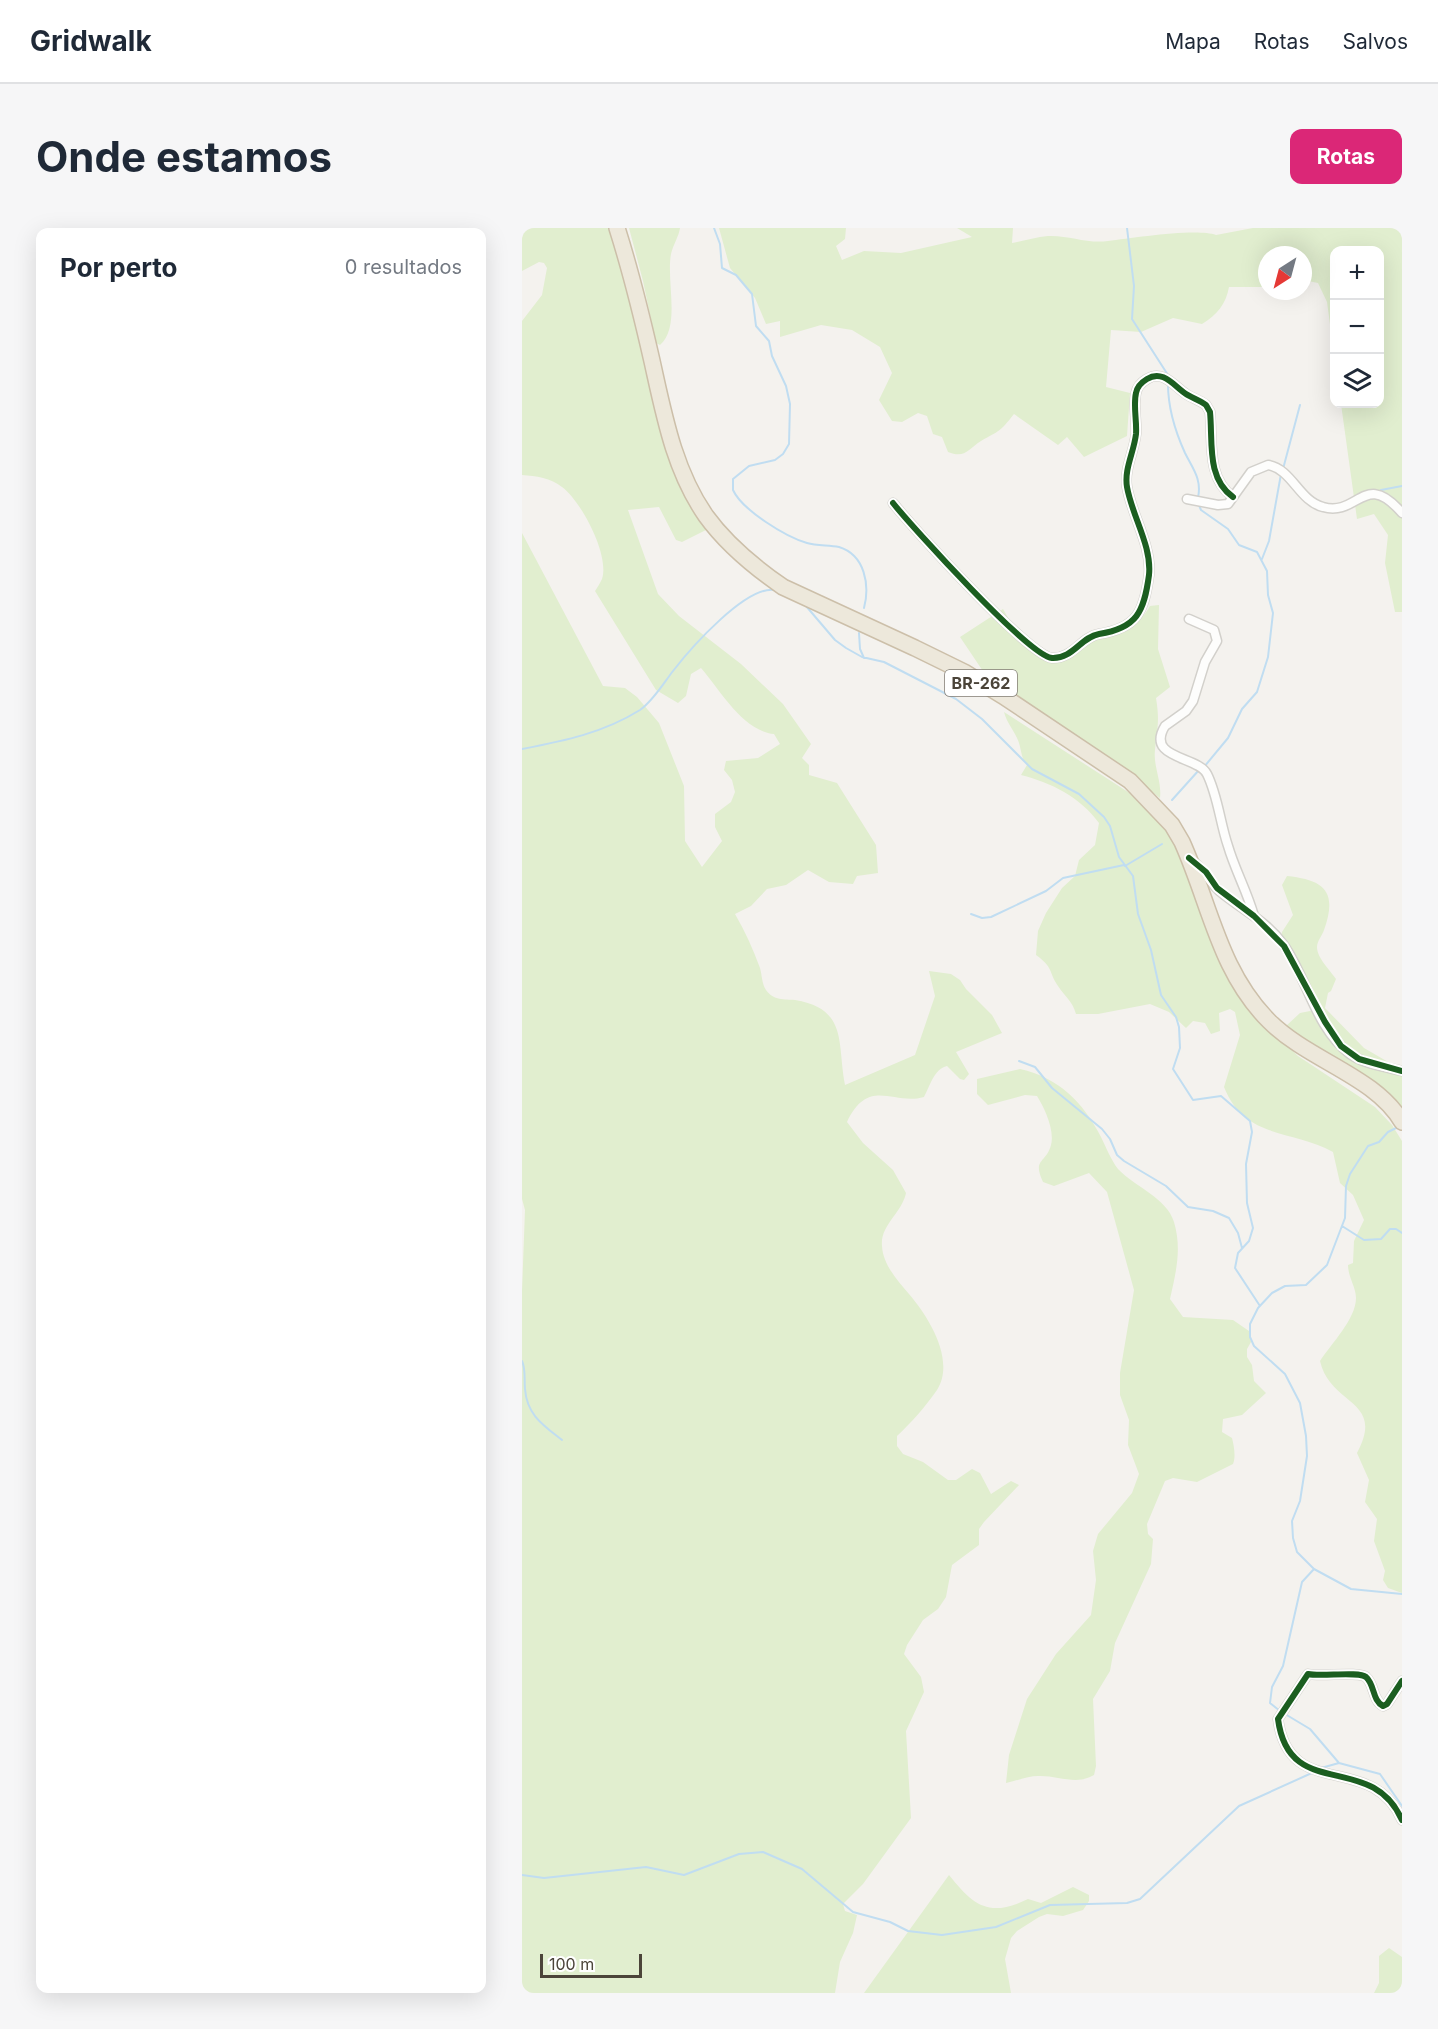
<!DOCTYPE html>
<html lang="pt">
<head>
<meta charset="utf-8">
<style>
	body { margin:0; font-family:Inter,sans-serif; background:#f6f6f7; color:#1f2937 }
	.controls { position:absolute; right:18px; top:18px; display:grid; overflow:hidden; border-radius:12px; box-shadow:0 6px 24px #0002 }
	.controls button { width:54px; height:54px; display:grid; place-items:center; padding:0; border:0; border-bottom:2px solid #e0e1e3; background:#fff; color:#1f2937; font:30px sans-serif }
	.compass { position:absolute; left:736px; top:18px; width:54px; height:54px; border-radius:50%; background:#fff; box-shadow:0 6px 24px #0002; rotate:216deg }
	.scale { position:absolute; left:18px; bottom:15px; width:102px; box-sizing:border-box; padding-left:6px; border:3px solid #4b4439; border-top:0; font-size:16px; line-height:21px; white-space:nowrap; color:#4b4439; -webkit-text-stroke:4px #fff; paint-order:stroke }
	.list { margin:0; padding:0; list-style:none }
	h2 { display:flex; justify-content:space-between; align-items:center; height:78px; margin:0; padding:0 24px; font-size:26px }
	h2 small { font-size:20px; font-weight:400; color:#747a83 }
	.icon { flex:none; width:33px; height:33px; fill:none; stroke:currentColor; stroke-width:2; stroke-linecap:round; stroke-linejoin:round }
	.map { position:relative; flex:none; width:880px; height:1765px; overflow:hidden; border-radius:12px }
	header { display:flex; align-items:center; gap:36px; box-sizing:border-box; height:84px; padding:0 30px; background:#fff; border-bottom:2px solid #e0e1e3 }
	header strong { font-size:28px }
	nav { display:flex; gap:33px; margin-inline-start:auto; font-size:21px }
	.intro { display:flex; align-items:center; justify-content:space-between; box-sizing:border-box; height:144px; padding:0 36px }
	h1 { margin:0; font-size:42px }
	.button { padding:15px 27px; border-radius:12px; background:#db2777; color:#fff; font-size:21px; font-weight:700 }
	main { display:flex; gap:36px; padding:0 36px }
	aside { flex:1; background:#fff; border-radius:12px; box-shadow:0 6px 24px #0002 }
	.map>svg:first-child { display:block }
	.green { fill:#e1eecf }
	.lines { fill:none; stroke-linecap:round; stroke-linejoin:round }
	.stream { stroke:#c0ddf1; stroke-width:2 }
	.street-casing { stroke:#d2d0cb; stroke-width:11 }
	.highway-casing { stroke:#ccbfa9; stroke-width:18 }
	.street { stroke:#fdfdfc; stroke-width:8 }
	.highway { stroke:#ede8db; stroke-width:15 }
	.cycleway-casing { stroke:#fff; stroke-width:10 }
	.cycleway { stroke:#1b5e20; stroke-width:6 }
	.labels { text-anchor:middle; dominant-baseline:central; stroke-width:5; stroke-linejoin:round; paint-order:stroke }
	.shield { fill:#fff; stroke:#817c74; stroke-width:1.5 }
	.shield-label { font-size:16px; font-weight:bold; fill:#4b4439 }
</style>
</head>
<body>
<header>
<strong>Gridwalk</strong>
<nav><a>Mapa</a><a>Rotas</a><a>Salvos</a></nav>
</header>
<div class="intro"><h1>Onde estamos</h1><a class="button">Rotas</a></div>
<main>
<aside>
<h2>Por perto<small>0 resultados</small></h2>
<ul class="list">
</ul>
</aside>
<div class="map">
<svg width="880" height="1765" viewBox="0 0 880 1765">
	<rect width="100%" height="100%" fill="#f4f2ee"/>
	<path class="green" d="M0 0H91L156 253 184 302 160 314 154 312 137 279 106 282 136 366 157 388 219 436 261 476 289 516 280 530 287 537V547L315 555 354 617 356 645 335 648 331 656 307 654 286 642 264 657 245 661 229 678 213 686C223 703 231 721 238 740 240 747 240 757 244 762 252 773 262 771 273 772 326 781 315 814 323 857L393 827 413 768 407 743 429 746 438 752 444 761 470 787 480 805 434 824 447 846 442 852 438 851 425 838C412 841 408 858 402 869 371 878 347 848 325 894L341 915 371 942 384 965C380 985 358 997 360 1018 361 1037 376 1053 387 1066 406 1088 434 1132 415 1162 404 1178 389 1195 375 1208V1218L381 1226 401 1234 426 1252H434L450 1241 458 1245 469 1266 489 1253 497 1257 462 1294 457 1301V1317L430 1337 424 1369 416 1381 401 1392 385 1417 382 1426 399 1449 402 1464 384 1503 389 1590 341 1656 321 1676 323 1683 335 1687 331 1705 318 1734 313 1765H0V1063L3 982 0 971V305L81 458 103 460 115 469 137 495 162 558 163 613 180 639 200 613 193 599V586L209 574 213 564 210 552 202 542 204 533 236 530 258 516 252 506C221 503 198 462 179 440L169 446 164 468 156 475 134 462 73 363C75 360 78 355 80 351 88 327 59 273 40 259 29 250 14 248 0 247V93L20 67 25 40 22 35 17 34 0 43Z
		M107 0H158C157 8 151 17 149 26 144 53 159 99 138 117L134 115 121 53Z
		M197 0H324L323 11 314 18 320 32 342 23 379 25 450 9 435 0H491L490 15C501 13 514 9 526 8 547 7 565 16 586 13 611 10 674 0 694 7L731 0H880V384H873L863 335 866 307 852 286 835 291 819 176H858V22H812V126L805 74 796 55 781 52V27H745V59H707C704 76 695 87 680 96L651 90 619 104 589 102 584 159 608 165 605 208 562 229 545 209 536 217 492 186C477 205 478 202 459 213 446 221 443 231 426 224L420 209 411 206 405 188 396 185 380 194 370 193 357 172 370 145 358 119 330 102 299 97 258 109V93L244 96 233 70 208 40Z
		M637 377 636 421 648 459 634 470C638 494 635 500 633 522 631 538 640 553 638 570L593 535 473 461 438 409 481 381 491 398 528 427C539 426 551 426 561 420 565 417 568 413 572 411 595 399 613 404 628 378Z
		M482 484 606 564 646 603 658 623 684 699 757 810 776 828 853 879 870 897 880 913V1365L866 1360 861 1352 863 1343 852 1313 855 1291 843 1274 847 1252 835 1225C864 1171 808 1178 798 1133 809 1116 834 1091 834 1070 834 1059 826 1049 826 1037L831 1035 832 1013 842 992 831 967 818 955 811 924C770 901 723 912 702 859L718 807 713 784 708 781 697 785 698 803 689 806 683 795 671 793 664 800 647 784 628 776 576 786H554C550 772 543 769 536 758 526 743 532 740 514 727L516 703 524 685 540 660 553 648 557 632 573 617 577 595C558 569 530 555 499 547L505 537C498 529 500 520 495 510 491 501 485 495 482 484Z
		M765 648C802 652 816 663 802 702 800 708 795 713 795 719 795 730 808 742 814 751L809 763 806 765 803 780 842 820 880 842V886L764 798 778 785 793 782 759 712 760 704 771 687 760 657Z
		M498 841C537 850 561 874 579 909 584 919 589 932 596 941 613 959 645 970 652 994 660 1021 654 1044 648 1071L661 1089 711 1092 727 1103 729 1114 725 1121V1129L730 1137 732 1153 744 1165 720 1187 701 1191 700 1204 710 1210C712 1218 714 1229 711 1236L675 1254 651 1250 643 1253 625 1296 626 1306 631 1311 629 1336 593 1415 588 1443 571 1471 574 1538 572 1547C554 1558 535 1547 516 1548 506 1548 494 1553 484 1555L487 1527 505 1471 534 1426 569 1387 574 1352 571 1323 576 1306 610 1265 617 1246 606 1217 607 1192 598 1167V1145L612 1062 585 964 567 945 532 958 521 954C510 930 524 936 529 917 533 902 522 879 515 868L503 867 466 877 455 866V851Z
		M427 1647C452 1678 467 1690 506 1671L519 1675 551 1659 567 1667V1673L561 1682 541 1688 525 1686 517 1689 495 1703 489 1710 483 1731 489 1765H342Z
		M867 1720 880 1729V1765H852L857 1755V1728Z"/>
	<g class="lines">
		<path class="stream" d="M192 0 198 16 200 40 214 47 230 66 234 98 247 113 250 128 264 158 268 176 267 216 261 226 253 232 227 238 211 251V262C220 282 264 309 285 315 295 318 306 317 317 319 343 327 348 357 342 380
			M605 0 612 58 610 91 646 147
			M646 156C646 180 653 203 663 225 671 241 680 251 676 270
			M761 241 778 177
			M859 262 880 258
			M676 275 679 282 706 301 717 317 735 324 745 343 746 367 751 385 746 429 735 464 720 481 706 510 682 539
			M740 331 747 313 759 246
			M284 378 313 412 324 420 340 429 362 434 434 471 460 491 510 541 557 566 582 589 588 598 597 629 611 648 616 686 629 722 639 767 654 789 657 799 658 820 651 841 671 872 699 868 728 893 730 904 724 936 725 975 731 1000 727 1013 716 1025 713 1040 738 1078
			M337 405 338 421 342 430
			M0 521C42 513 81 505 118 482 131 473 141 456 151 443 168 421 224 357 253 362
			M650 572 677 542
			M603 638 640 616
			M449 686 460 690 469 689 524 663 541 650 602 637
			M497 833 513 839 530 860 580 901 588 911 595 927 602 933 644 958 666 979 691 983 707 990 716 1005 720 1020
			M820 998 842 1012 859 1011 868 1001H874L880 1005
			M0 1133C4 1142 2 1151 3 1161 5 1187 21 1197 40 1212
			M792 1341 775 1324 771 1310 770 1293 778 1273 785 1228 784 1208 778 1175 763 1146 732 1118 728 1109V1096L736 1080 750 1065 763 1058 784 1057 805 1037 823 990 824 958 828 946 846 918 857 914 866 904 874 900
			M792 1341 829 1361 880 1366
			M758 1483 748 1475 750 1459 761 1438 780 1354 792 1341
			M763 1486 788 1501 817 1535 858 1546 880 1578
			M799 1540 817 1535
			M0 1647 22 1650 124 1639 162 1647 217 1626 241 1624 280 1641 331 1684 368 1694 386 1703 420 1707 474 1699 528 1677 605 1675 618 1671 717 1578 792 1544"/>
		<g class="street-casing">
			<path id="street" d="M665 271 696 277 706 276 729 244 746 237C770 241 777 273 801 279 837 289 842 241 880 285
				M371 275C390 299 507 428 530 430 551 431 559 409 577 406 615 400 622 384 627 347 630 318 610 288 605 259 602 241 612 224 614 206 615 193 611 177 614 165 615 159 620 154 625 151 641 141 652 158 664 166 670 170 678 172 684 177L688 184C691 213 684 250 711 269
				M667 391 692 402 695 413 683 434 671 473 664 483 643 498C623 531 676 528 685 546 696 568 698 595 706 618 713 642 725 663 732 688
				M670 632C682 642 688 656 701 666 721 682 745 694 761 716 785 749 793 800 828 826 842 836 863 839 880 843
				M880 1453 865 1476 861 1478C850 1472 853 1457 844 1449 836 1443 799 1449 786 1446L756 1491C767 1575 849 1522 880 1592"/>
		</g>
		<g class="highway-casing">
			<path id="highway" d="M95 0C109 44 120 89 130 133 142 187 152 242 184 288 205 317 232 339 261 359L393 420 442 444 481 468 608 553 650 597 660 614C688 676 697 743 747 793 787 833 853 848 880 894"/>
		</g>
		<use href="#street" class="street"/>
		<use href="#highway" class="highway"/>
		<g class="cycleway-casing">
			<path id="cycleway" d="M371 275C390 299 507 428 530 430 551 431 559 409 577 406 615 400 622 384 627 347 630 318 610 288 605 259 602 241 612 224 614 206 615 193 611 177 614 165 615 159 620 154 625 151 641 141 652 158 664 166 670 170 678 172 684 177L688 184C691 213 684 250 711 269
				M667 630 684 644 695 660 732 688 762 718 803 794 819 818 837 831 880 843
				M880 1453 865 1476 861 1478C850 1472 853 1457 844 1449 836 1443 799 1449 786 1446L756 1491C767 1575 849 1522 880 1592"/>
		</g>
		<use href="#cycleway" class="cycleway"/>
	</g>
	<g class="labels">
		<rect class="shield" x="423" y="442" width="72" height="26" rx="4.5"/>
		<g class="shield-label">
			<text x="459" y="455">BR-262</text>
		</g>
	</g>
</svg>
<div class="controls">
<button>+</button>
<button>−</button>
<button><svg class="icon" aria-label="layers" viewBox="0 0 24 24"><path d="M12 4l9 5-9 5-9-5zM3 14l9 5 9-5"/></svg></button>
</div>
<svg class="compass" viewBox="-18 -18 36 36"><path d="M0-13l5 13h-10z" fill="#e53935"/><path d="M0 13l5-13h-10z" fill="#747a83"/></svg>
<div class="scale">100 m</div>
</div>
</main>
</body>
</html>
